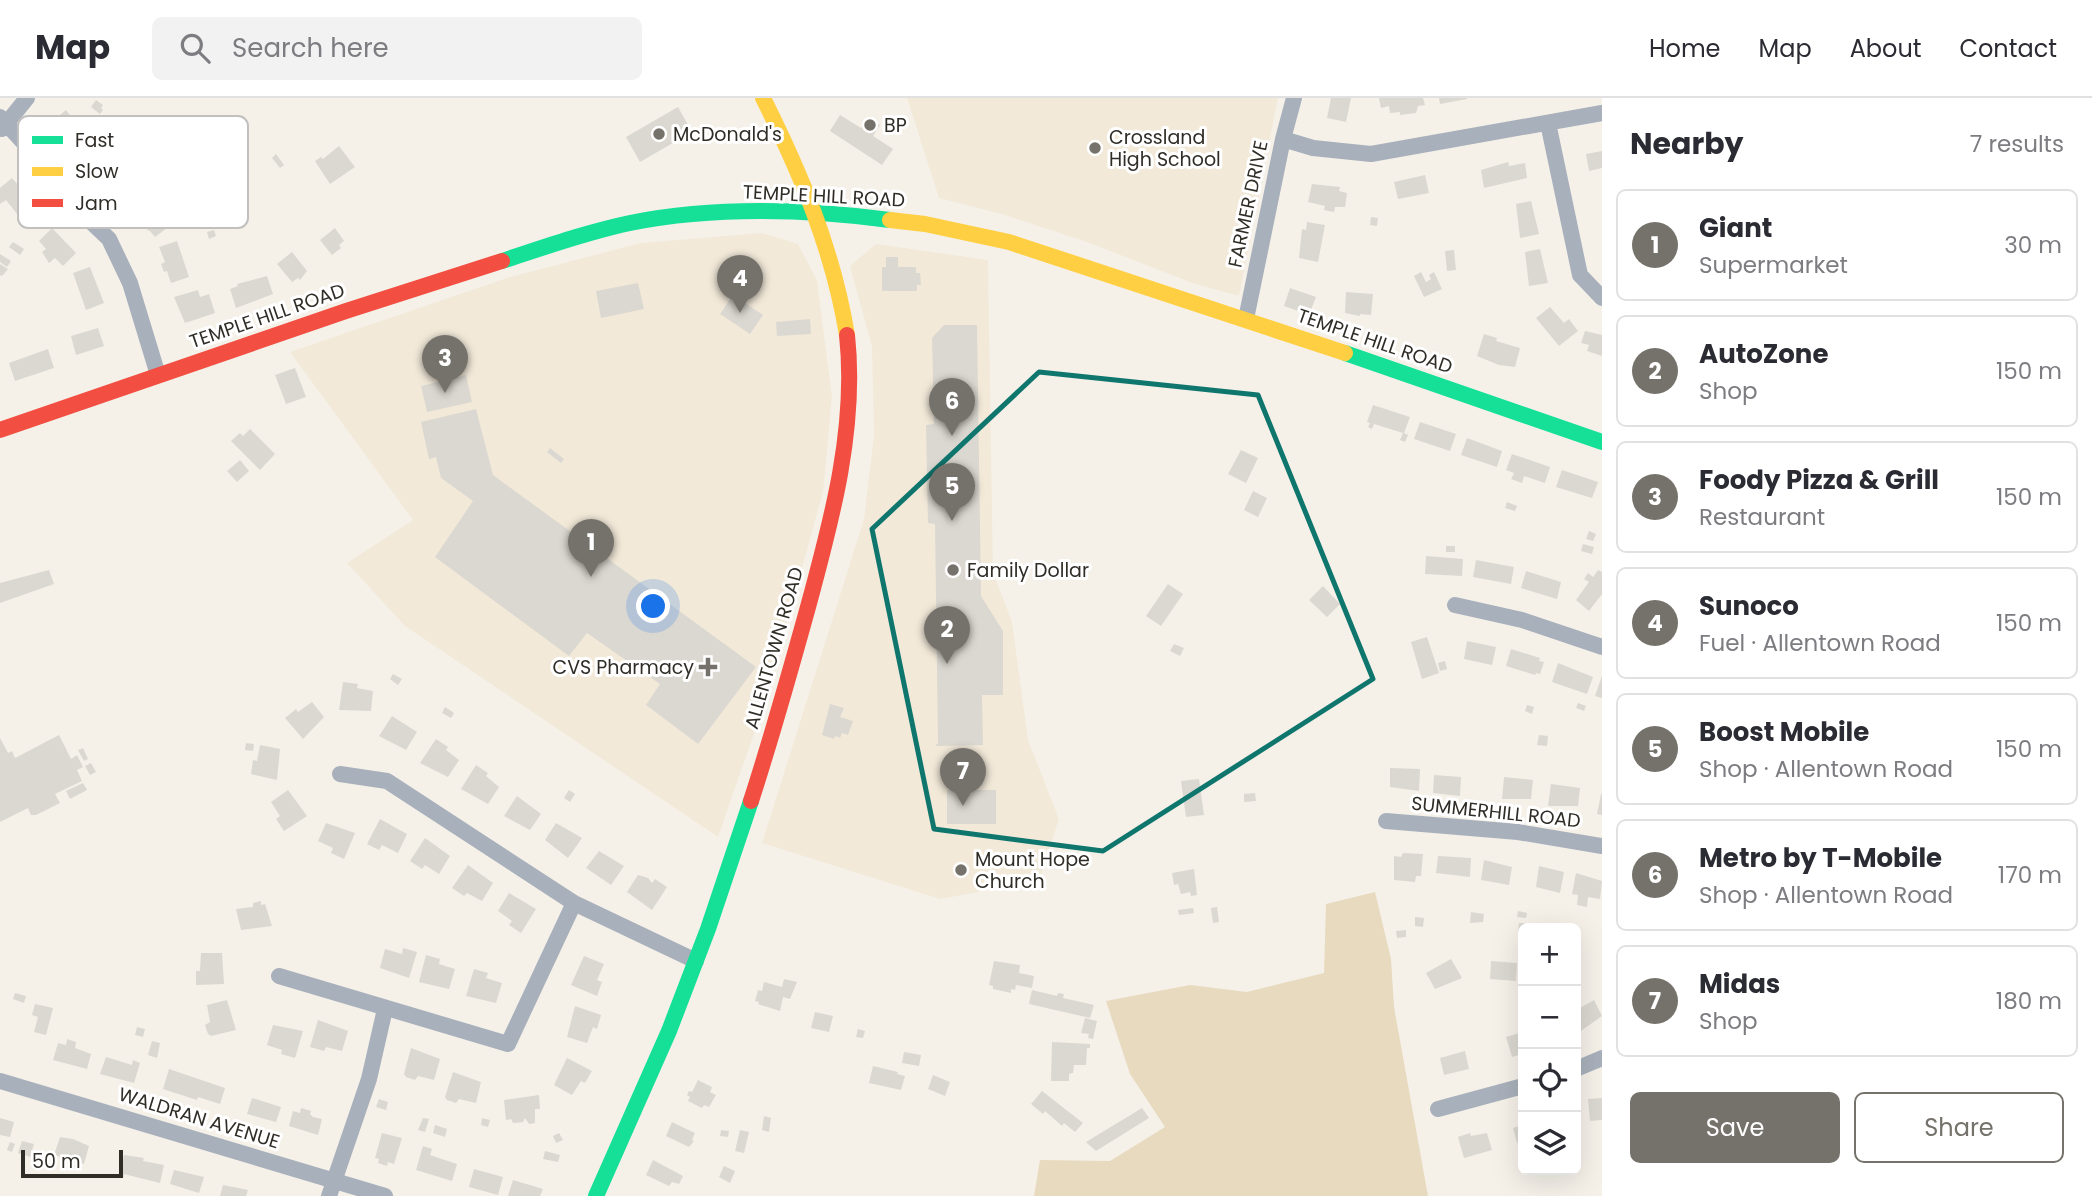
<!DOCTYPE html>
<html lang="en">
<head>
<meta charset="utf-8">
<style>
	body { margin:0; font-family:Poppins,sans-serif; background:#f2f2f3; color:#2b2b33 }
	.controls { position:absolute; right:21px; bottom:21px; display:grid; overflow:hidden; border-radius:10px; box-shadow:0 7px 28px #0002 }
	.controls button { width:63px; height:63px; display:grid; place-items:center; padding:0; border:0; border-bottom:2px solid #e1e1e2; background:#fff; color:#2b2b33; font:35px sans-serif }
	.scale { position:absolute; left:21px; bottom:18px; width:102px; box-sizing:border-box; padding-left:7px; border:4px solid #302d27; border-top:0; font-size:19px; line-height:24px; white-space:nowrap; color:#302d27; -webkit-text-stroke:5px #fff; paint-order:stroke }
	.you { position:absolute; left:654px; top:509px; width:24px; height:24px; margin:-18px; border:5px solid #fff; border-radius:50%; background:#1a73e8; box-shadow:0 0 0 10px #1a73e833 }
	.badge { display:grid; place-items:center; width:46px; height:46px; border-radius:50%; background:#75726b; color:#fff; font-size:23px; font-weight:700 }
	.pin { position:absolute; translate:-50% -58px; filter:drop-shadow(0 2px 4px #0008) }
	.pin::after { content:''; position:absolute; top:37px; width:24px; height:21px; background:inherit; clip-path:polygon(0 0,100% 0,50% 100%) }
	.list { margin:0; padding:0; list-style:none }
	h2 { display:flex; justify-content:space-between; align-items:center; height:91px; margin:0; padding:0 28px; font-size:30px }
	h2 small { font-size:23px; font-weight:400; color:#7c7c81 }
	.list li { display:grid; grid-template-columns:46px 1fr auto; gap:21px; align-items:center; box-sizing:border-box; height:112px; margin:0 14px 14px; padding:0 14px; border:2px solid #e1e1e2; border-radius:10px }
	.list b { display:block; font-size:26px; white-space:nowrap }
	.list p { margin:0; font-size:23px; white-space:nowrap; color:#7c7c81 }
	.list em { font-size:23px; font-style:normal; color:#7c7c81 }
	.actions { display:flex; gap:14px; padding:21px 28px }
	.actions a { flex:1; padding:16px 0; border:2px solid #75726b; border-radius:10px; text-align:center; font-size:24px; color:#75726b }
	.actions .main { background:#75726b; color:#fff }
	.icon { flex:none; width:38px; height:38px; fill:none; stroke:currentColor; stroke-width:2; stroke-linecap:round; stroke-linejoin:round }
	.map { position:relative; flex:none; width:1602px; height:1098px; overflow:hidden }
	header { display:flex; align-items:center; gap:42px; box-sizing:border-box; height:98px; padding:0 35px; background:#fff; border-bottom:2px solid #e1e1e2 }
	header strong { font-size:33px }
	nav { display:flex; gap:38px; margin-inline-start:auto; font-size:24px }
	.search { width:490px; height:63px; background:#f2f2f3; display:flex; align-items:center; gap:18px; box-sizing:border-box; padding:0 24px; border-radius:10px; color:#7c7c81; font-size:26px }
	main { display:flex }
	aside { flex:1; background:#fff }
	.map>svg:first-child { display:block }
	.built { fill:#f2e9d9 }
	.green { fill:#e8dabf }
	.building { fill:#dbd8d1 }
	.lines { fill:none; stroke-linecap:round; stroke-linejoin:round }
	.street { stroke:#a8b0bb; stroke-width:16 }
	.fast { stroke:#16e098; stroke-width:16 }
	.slow { stroke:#ffcf43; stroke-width:16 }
	.jam { stroke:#f24e42; stroke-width:16 }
	.marked { fill:none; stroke:#0f766e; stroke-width:5; stroke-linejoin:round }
	.poi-dot { fill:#75726b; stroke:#fff; stroke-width:2.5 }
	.labels { text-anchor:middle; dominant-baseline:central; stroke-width:6; stroke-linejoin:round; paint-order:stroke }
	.poi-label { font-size:19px; fill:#302d27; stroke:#fff; text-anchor:start }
	.street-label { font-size:19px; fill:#302d27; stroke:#fff }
	.key { fill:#fff; stroke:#c1c0be; stroke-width:2 }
	.key-label { font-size:19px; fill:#302d27 }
</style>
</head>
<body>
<header>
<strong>Map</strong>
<div class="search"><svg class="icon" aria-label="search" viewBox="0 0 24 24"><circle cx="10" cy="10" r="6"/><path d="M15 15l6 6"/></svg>Search here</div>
<nav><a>Home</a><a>Map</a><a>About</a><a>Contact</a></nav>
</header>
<main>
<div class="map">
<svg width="1602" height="1098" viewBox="0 0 1602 1098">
	<rect width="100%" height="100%" fill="#f5f1e9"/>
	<path class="built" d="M907 0H1278L1239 198 1195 186 1087 144 1005 117 939 100Z
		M762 135 798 146 817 182 832 299 823 394 766 601 718 739 405 528 347 465 413 422 290 254 510 179 641 145Z
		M876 146 988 162 993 474 1012 524 1028 642 1059 721 1039 783 940 801 762 745 864 421 874 337 872 249 850 168Z"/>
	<path class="green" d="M1375 794 1391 861 1394 909 1428 1098H1034L1040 1062 1110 1063 1165 1029 1130 976 1106 903 1190 887 1247 894 1324 875 1326 806Z"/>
	<path class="building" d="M1331 0H1351L1346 24 1327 20Z
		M1379 0H1423L1425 7 1418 8 1416 15 1400 17V14L1390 15 1389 8 1381 10Z
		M1439 0H1467V1L1440 6Z
		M96 2 103 7 101 10 103 12 100 16 91 9Z
		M678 9 692 34 640 64 626 39Z
		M66 12 93 47 76 60 50 25Z
		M840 17 861 30 868 19 880 27 873 38 893 51 882 67 830 33Z
		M339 48 355 69 330 86 315 63 321 59 323 61Z
		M1602 53V70L1589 73 1586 56Z
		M276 56 284 67 280 70 272 60Z
		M1508 64 1509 68 1525 65 1527 80 1484 90 1481 72Z
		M1425 77 1429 95 1398 101 1394 84Z
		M12 80 37 109 21 121 6 102 0 106V90Z
		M1312 86 1340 89 1339 93 1347 95 1345 109H1335L1334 114 1324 112 1325 108 1308 104Z
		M161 102 170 111 164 117 171 127 155 139 149 132 148 133 139 117Z
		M1531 103 1539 136 1520 140 1516 106Z
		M1371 119 1378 120 1377 128 1370 127Z
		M1307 124 1325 127 1318 164 1299 160 1302 131 1306 132Z
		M52 130 76 155 63 168 55 160 49 165 42 154 46 151 39 143Z
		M335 130 344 143 339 147 341 150 332 157 320 142Z
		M214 132 216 138 209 141 207 134Z
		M177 143 189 179 171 185 167 173 164 174 161 166 165 164 159 149Z
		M13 144 24 151 20 157 9 149Z
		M1540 151 1548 185 1529 188 1525 154Z
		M1454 152 1456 172 1447 173 1445 153Z
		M292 154 307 173 300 182 298 180 292 184 277 166Z
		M0 156 11 163 7 169 0 164Z
		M886 159H898V169H916V175H920L921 187H917V193H882V169H886Z
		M0 166 8 171 2 178 0 177Z
		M90 169 104 205 86 212 73 175Z
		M1421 174 1426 184 1431 181 1429 177 1434 174 1442 191 1424 199 1414 178Z
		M267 178 273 196 236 210 230 191 238 188 237 186Z
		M638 185 644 211 601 220 596 193Z
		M1290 190 1316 199 1309 217 1284 208Z
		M198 192 200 199 209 196 215 215 185 225 174 199Z
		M1346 194 1373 196 1371 217 1360 216V218L1345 215Z
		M733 197 763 217 750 236 720 216Z
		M1550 209 1564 225 1569 221 1578 233 1559 248 1536 220Z
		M810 221 811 236 777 238 776 224Z
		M944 227H977L981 498 1003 533V597H982L983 647 935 648 938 645 935 426 928 425 926 327 934 326 932 240Z
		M98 230 104 248 76 257 71 238Z
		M1585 233 1602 237V258L1587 253 1589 247 1581 245Z
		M1484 236 1497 240 1496 243 1520 250 1515 269 1499 267 1477 258Z
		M48 251 54 270 15 283 9 265Z
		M295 270 306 299 286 306 275 277Z
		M450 277 451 281 466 277 472 304 427 314 421 288 438 284V280Z
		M1373 307 1410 319 1404 335 1408 337 1405 344 1400 342 1403 335 1374 326 1372 331 1368 329 1370 325 1367 324Z
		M476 311 493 377 756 569 698 646 646 607 660 586 587 535 569 558 435 459 473 403 441 380 436 359 429 361 421 324Z
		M1420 324 1456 336 1450 353 1414 341Z
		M250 331 275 356 260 372 231 343 240 335 243 338Z
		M1467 340 1502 353 1497 369 1461 357Z
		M550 350 564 361 561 365 547 354Z
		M1241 352 1258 360 1246 385 1228 376Z
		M1512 356 1550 369 1545 385 1524 378 1522 385 1511 381 1514 375 1506 372Z
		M240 362 249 373 237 384 227 373Z
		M1562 372 1598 384 1592 400 1556 389Z
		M1253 393 1267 400 1258 419 1244 412Z
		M1507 404 1517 408 1515 413 1505 410Z
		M1589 433 1596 436 1593 443 1586 441Z
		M1583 446 1594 449 1592 456 1581 453Z
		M1446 448H1455V454H1446Z
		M1426 458 1463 461 1462 478 1425 476Z
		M1476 462 1514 469 1511 486 1473 479Z
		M49 472 54 486 0 505V485Z
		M1598 472 1602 474V496L1589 513 1576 502 1589 484 1584 481 1588 475 1593 479Z
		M1526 473 1561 484 1557 501 1521 490Z
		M1168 486 1183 496 1161 528 1146 518Z
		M1323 488 1340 506 1327 519 1309 502Z
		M1427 539 1439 575 1422 581 1411 544Z
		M1467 543 1496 549 1492 567 1464 561Z
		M1174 546 1184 550 1180 558 1170 553Z
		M1511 551 1540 560 1539 563 1544 564 1540 576 1536 575 1535 577 1506 568Z
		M1445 563 1447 571 1440 573 1438 565Z
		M1558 565 1593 579 1587 596 1552 584Z
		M393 576 402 581 398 587 390 581Z
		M1602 578V600L1595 598Z
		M343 584 358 586 357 590 373 593 371 613 339 612Z
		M312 604 324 619 303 641 285 620 296 611 298 614Z
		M1578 605 1586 608 1584 613 1576 610Z
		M830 606 844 610 840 619 853 623 848 637 842 635 840 640 835 638 834 641 822 637Z
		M1527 607 1534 609 1532 616 1525 613Z
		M445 609 454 615 451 620 442 615Z
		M392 618 417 634 406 652 379 638Z
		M59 637 71 661 77 657 83 669 77 672 82 683 55 696 60 705 36 717H31L28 710 0 724V640L8 655 12 653 15 660Z
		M1539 637 1548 638 1547 648 1537 647Z
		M436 641 448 649 446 652 459 662 448 679 420 665Z
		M246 645 254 646 253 653 245 652Z
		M260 647 280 651 277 682 251 676 253 662 257 663Z
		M83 650 88 661 84 663 78 652Z
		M91 665 96 674 90 677 85 668Z
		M476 667 488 675 486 678 499 689 488 706 461 691Z
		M1390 670 1420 671 1419 693 1390 689Z
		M1434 677 1461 679 1460 698 1433 695Z
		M1504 679 1533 682 1531 701H1502Z
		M1199 681 1204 717 1186 719 1181 683Z
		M83 685 87 692 70 701 66 693Z
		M1551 686 1580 690 1578 708H1548Z
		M288 692 307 718 284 733 276 721 280 718 271 704Z
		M569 692 575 696 570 704 564 700Z
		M947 692H996V726H947Z
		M1255 695 1256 703 1244 704V696Z
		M1601 696H1602V717L1597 716Z
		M517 698 541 716 530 732 504 718Z
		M380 721 407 736 398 755 382 747 379 752 367 746Z
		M326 725 355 735 344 761 331 755 333 750 318 743Z
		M556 725 582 740 568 760 545 742Z
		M425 740 450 758 439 776 425 767 422 771 410 763Z
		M599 753 624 768 611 787 586 770Z
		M1403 755 1423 756 1421 778H1416L1415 784 1394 782V758L1401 759Z
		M1438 758 1471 760 1470 779 1436 775Z
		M1484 762 1512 769 1509 787 1481 782Z
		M468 767 493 785 482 803 467 795 464 798 452 790Z
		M1539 768 1564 774 1560 795 1536 789Z
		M1194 771 1197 797 1191 798 1190 794 1181 796 1178 786 1174 787 1172 775Z
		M1576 775 1602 783 1600 801 1588 799 1587 809 1577 807 1578 797 1572 796Z
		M638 777 648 780 652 785 655 781 667 789 652 812 627 794Z
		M509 795 536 811 521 835 509 827 512 823 498 813Z
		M261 803V807L265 806 272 828 241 832 236 811 253 809V805Z
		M1217 809 1219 824 1213 825 1211 810Z
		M1193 810 1194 815 1179 817 1178 812Z
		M1518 813 1527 815 1526 820 1517 819Z
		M1471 814 1484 816 1483 824 1470 825Z
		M1415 819 1424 820 1423 829 1415 828Z
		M1519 825H1524L1523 836 1518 835Z
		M1406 832V839L1397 840 1396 833Z
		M403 850 417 854 409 880 380 870 385 851 402 856Z
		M201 855H222L224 886 196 887V873H200Z
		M426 857 440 861 439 866 455 871 449 891 419 884Z
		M584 858 604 866 597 882 602 884 597 898 571 887Z
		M1451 861 1462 880 1435 891 1426 875Z
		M994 863 1020 867 1019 875 1034 878 1032 890 1016 887 1015 892 1011 891V895L993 891V888L989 887Z
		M1491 863 1517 865 1516 883 1490 881Z
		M474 871 488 875 486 880 502 885 496 905 466 898Z
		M784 881 797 884 790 901 783 899 780 913 758 906 759 904 755 903 758 892 762 893 764 884 782 889Z
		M1032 892 1057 898 1058 895 1064 896 1063 900 1094 907 1090 920 1029 906Z
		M15 895 26 898 24 905 13 901Z
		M227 902 236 932 211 938 208 936 205 927 210 924 207 907Z
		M1594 902 1602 918 1578 935 1576 930V912Z
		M35 906 53 910 46 937 34 934 38 919 32 917Z
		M575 908 601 917 597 931 593 929 587 945 567 939Z
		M815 914 833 918 829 934 811 930Z
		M1085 920 1097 923 1093 941 1088 940 1089 936 1081 935Z
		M318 922 348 933 342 953 326 949 324 953 310 949Z
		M273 927 303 933 295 960 281 956 282 952 267 947Z
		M137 929 145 931 143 939 135 937Z
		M858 931 865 933 863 940 856 939Z
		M1523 934V956L1512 959 1506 939Z
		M67 941 76 944 75 950 91 956 87 971 53 962 58 945 66 947Z
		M152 943 160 945 157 960 148 957Z
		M1052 944 1090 946V950H1087L1086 967H1074L1073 975 1069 976V983H1051Z
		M411 950 440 961 434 982 418 978 415 982 406 979 404 976Z
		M1465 953 1469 971 1444 977 1440 960Z
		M904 954 921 957 919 968 902 965Z
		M106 959 132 967 133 962 140 965 134 985 100 976Z
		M567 960 592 973 585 985 581 983 572 997 554 987Z
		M873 968 898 974 897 976 905 978 901 992 869 985Z
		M169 971 225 990 220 1006 198 999 197 1002 163 991Z
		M453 974 481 984 476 1005 459 1001 456 1005 447 1002 445 999Z
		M933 977 950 984 945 998 928 991Z
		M698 982 712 989 710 994 716 997 709 1009 704 1007 702 1010 688 1003 690 999 687 997 689 993 692 994Z
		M1042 993 1083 1025 1075 1034 1064 1025 1062 1028 1045 1013 1043 1016 1031 1006Z
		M539 997 540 1011H535V1025L529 1026 525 1020 523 1024 513 1025 511 1021 506 1022 504 1002Z
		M252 1000 281 1009 276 1024 247 1016Z
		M1602 1000V1022L1590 1023 1588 1001Z
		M379 1001 388 1004 386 1012 376 1009Z
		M301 1010 311 1013 310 1016 313 1019 322 1021 318 1037 289 1028 293 1013 300 1015Z
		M1142 1010 1149 1020 1096 1053 1088 1046 1086 1044Z
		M764 1018 771 1020 769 1034 762 1032Z
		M0 1020 14 1024 10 1039 0 1037Z
		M423 1020 429 1021 425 1034 418 1032Z
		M482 1020 490 1022 488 1029 481 1027Z
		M672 1024 695 1035 692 1042 694 1043 689 1049 666 1038Z
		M435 1027 447 1031 445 1039 433 1035Z
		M1523 1027V1043L1517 1045 1513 1030Z
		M721 1032 729 1033 728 1039 720 1038Z
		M740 1032 749 1034 744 1055 735 1053Z
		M382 1035 402 1040 394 1066 388 1064 387 1068 378 1065 379 1061 375 1060Z
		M559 1035 563 1042 556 1045 553 1038Z
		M1470 1035 1471 1038 1487 1035 1492 1052 1464 1060 1458 1039Z
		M60 1039 73 1041 89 1048 84 1066 54 1057Z
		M22 1043 34 1046 30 1059 18 1055Z
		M10 1044 15 1046 12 1054 7 1052Z
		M423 1048 432 1051 430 1057 457 1066 452 1083 416 1072Z
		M545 1053 560 1057 558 1064 543 1061Z
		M124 1057 144 1060 143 1063 164 1067 160 1085 124 1076 123 1080 119 1079Z
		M653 1062 683 1078 679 1086 672 1084 669 1088 646 1077Z
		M724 1068 735 1073 730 1085 719 1079Z
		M474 1071 503 1079 498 1097 469 1089Z
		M174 1072 204 1079 199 1095 170 1086Z
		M513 1082 543 1091 540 1098H508Z
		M223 1087 248 1092 246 1098H220Z"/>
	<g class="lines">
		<path class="street" d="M0 19 35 57 68 102 109 141 130 185 158 277
			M1548 25 1580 177 1602 200
			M2 31 27 0
			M1283 41 1313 50 1371 56 1602 15
			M1246 221 1283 41 1294 0
			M1455 507 1522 522 1602 549
			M340 676 387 683 574 805 696 863
			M1386 723 1518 734 1602 748
			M279 878 508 946 574 805
			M1576 971 1602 960
			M0 983 385 1098
			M1438 1011 1523 988
			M329 1098 369 981 385 911"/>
		<path class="fast" d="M502 163C545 149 587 134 630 125 715 108 805 111 890 122
			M1345 255 1602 344
			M596 1098 669 933 708 831 751 703"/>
		<path class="slow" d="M763 0C801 76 833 152 847 237
			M890 122 925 126 1009 144 1345 255"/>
		<path class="jam" d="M0 332 346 213 502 163
			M751 703C772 638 790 574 808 509 832 421 857 329 847 237"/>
	</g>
	<path class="marked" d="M1039 274 1258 297 1373 581 1103 753 934 731 872 431Z"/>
	<g class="poi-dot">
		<circle cx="870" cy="27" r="7"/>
		<circle cx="659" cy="36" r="7"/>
		<circle cx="1095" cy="50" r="7"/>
		<circle cx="953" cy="472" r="7"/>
		<path d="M704.5 558.5h7v7h7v7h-7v7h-7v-7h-7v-7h7z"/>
		<circle cx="961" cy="772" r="7"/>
	</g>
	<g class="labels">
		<g class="poi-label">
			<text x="884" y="27">BP</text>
			<text x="673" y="36">McDonald's</text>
			<text x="1109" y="39">Crossland<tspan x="1109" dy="22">High School</tspan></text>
			<text x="967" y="472">Family Dollar</text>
			<text x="694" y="569" text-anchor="end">CVS Pharmacy</text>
			<text x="975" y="761">Mount Hope<tspan x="975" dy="22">Church</tspan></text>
		</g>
		<g class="street-label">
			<text transform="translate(824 98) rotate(3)">TEMPLE HILL ROAD</text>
			<text transform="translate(1248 106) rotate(-78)">FARMER DRIVE</text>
			<text transform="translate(267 218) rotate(-19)">TEMPLE HILL ROAD</text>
			<text transform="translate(1375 243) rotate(19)">TEMPLE HILL ROAD</text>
			<text transform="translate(774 550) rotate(-74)">ALLENTOWN ROAD</text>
			<text transform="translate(1496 714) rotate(6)">SUMMERHILL ROAD</text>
			<text transform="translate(199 1020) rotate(17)">WALDRAN AVENUE</text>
		</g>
	</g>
	<rect x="18" y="18" width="230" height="112" rx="10" class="key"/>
	<rect x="32" y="38" width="31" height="8" fill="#16e098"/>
	<rect x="32" y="69" width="31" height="9" fill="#ffcf43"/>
	<rect x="32" y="101" width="31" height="8" fill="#f24e42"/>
	<g class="key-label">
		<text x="75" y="49">Fast</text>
		<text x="75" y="80">Slow</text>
		<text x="75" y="112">Jam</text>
	</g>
</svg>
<div class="controls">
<button>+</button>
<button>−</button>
<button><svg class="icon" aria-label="locate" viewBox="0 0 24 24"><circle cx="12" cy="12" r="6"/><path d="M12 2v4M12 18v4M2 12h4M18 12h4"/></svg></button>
<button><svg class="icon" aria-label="layers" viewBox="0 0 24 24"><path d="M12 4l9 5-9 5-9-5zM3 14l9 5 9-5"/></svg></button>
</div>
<div class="scale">50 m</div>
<div class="you"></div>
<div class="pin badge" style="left:591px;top:479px">1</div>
<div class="pin badge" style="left:947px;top:566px">2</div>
<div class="pin badge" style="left:445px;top:295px">3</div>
<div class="pin badge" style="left:740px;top:215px">4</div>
<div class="pin badge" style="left:952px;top:423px">5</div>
<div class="pin badge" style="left:952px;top:338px">6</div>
<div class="pin badge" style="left:963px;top:708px">7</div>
</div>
<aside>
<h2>Nearby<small>7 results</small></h2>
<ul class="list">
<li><span class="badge">1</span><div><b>Giant</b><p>Supermarket</p></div><em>30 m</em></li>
<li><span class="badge">2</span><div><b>AutoZone</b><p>Shop</p></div><em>150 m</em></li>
<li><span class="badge">3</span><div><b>Foody Pizza &amp; Grill</b><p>Restaurant</p></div><em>150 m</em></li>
<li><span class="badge">4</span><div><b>Sunoco</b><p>Fuel · Allentown Road</p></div><em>150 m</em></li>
<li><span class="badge">5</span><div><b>Boost Mobile</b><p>Shop · Allentown Road</p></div><em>150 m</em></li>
<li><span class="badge">6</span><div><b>Metro by T-Mobile</b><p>Shop · Allentown Road</p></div><em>170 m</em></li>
<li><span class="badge">7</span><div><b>Midas</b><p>Shop</p></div><em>180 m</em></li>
</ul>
<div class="actions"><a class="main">Save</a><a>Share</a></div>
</aside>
</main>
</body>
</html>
